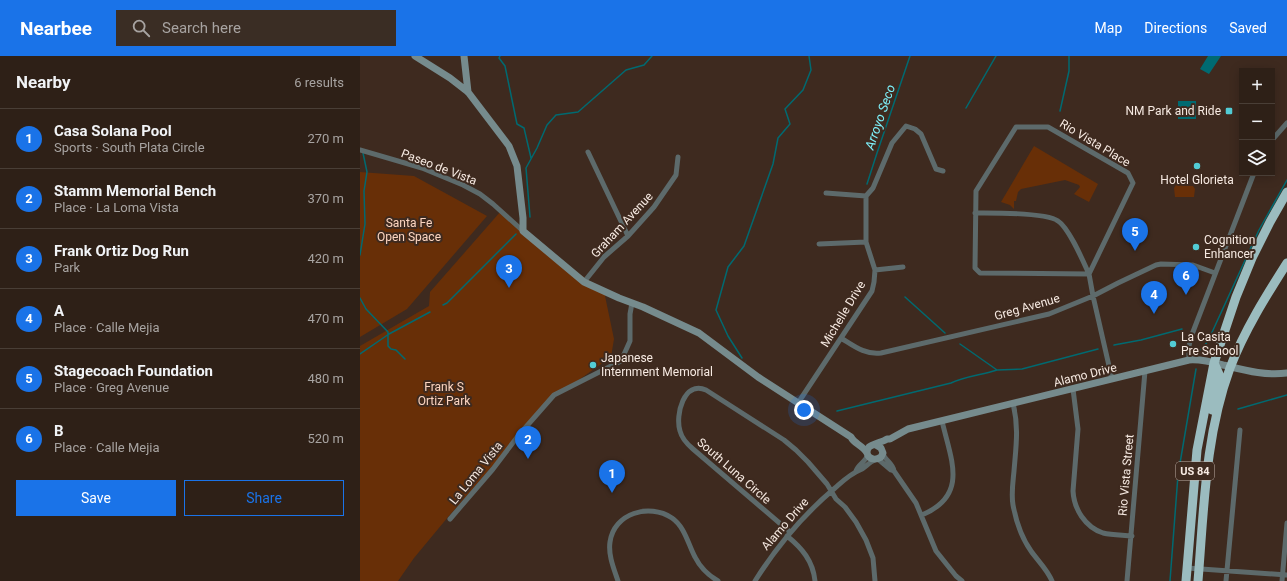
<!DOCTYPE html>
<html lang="en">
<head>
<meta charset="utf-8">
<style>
	body { margin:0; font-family:Roboto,sans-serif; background:#3a2d24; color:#f1f3f6 }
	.controls { position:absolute; right:12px; top:12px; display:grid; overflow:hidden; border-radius:0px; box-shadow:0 2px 10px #0003 }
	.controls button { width:36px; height:36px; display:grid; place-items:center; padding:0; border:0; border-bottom:1px solid #493e36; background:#2e2017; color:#f1f3f6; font:20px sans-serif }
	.you { position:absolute; left:444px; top:354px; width:14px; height:14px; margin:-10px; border:3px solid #fff; border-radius:50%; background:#1a73e8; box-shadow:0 0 0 6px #1a73e833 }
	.badge { display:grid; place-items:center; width:26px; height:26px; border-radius:50%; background:#1a73e8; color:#fff; font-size:13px; font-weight:700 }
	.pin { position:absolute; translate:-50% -33px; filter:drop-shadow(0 1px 2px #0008) }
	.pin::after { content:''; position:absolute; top:21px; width:14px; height:12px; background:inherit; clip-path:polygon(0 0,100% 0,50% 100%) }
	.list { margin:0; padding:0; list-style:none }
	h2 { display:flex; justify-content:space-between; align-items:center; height:52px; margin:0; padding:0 16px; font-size:17px }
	h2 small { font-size:13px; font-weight:400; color:#a7a3a1 }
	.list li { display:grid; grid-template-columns:26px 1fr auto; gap:12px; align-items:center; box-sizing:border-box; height:60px; padding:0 16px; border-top:1px solid #493e36 }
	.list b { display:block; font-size:15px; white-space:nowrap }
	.list p { margin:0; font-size:13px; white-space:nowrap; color:#a7a3a1 }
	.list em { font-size:13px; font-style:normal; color:#a7a3a1 }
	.actions { display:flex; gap:8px; padding:12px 16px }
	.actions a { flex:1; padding:9px 0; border:1px solid #1a73e8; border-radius:0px; text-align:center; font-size:14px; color:#1a73e8 }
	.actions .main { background:#1a73e8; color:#fff }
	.icon { flex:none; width:22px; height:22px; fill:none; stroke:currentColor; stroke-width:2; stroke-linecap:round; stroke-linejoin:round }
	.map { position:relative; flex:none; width:927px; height:525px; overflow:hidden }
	header { display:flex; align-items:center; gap:24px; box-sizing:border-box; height:56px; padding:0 20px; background:#1a73e8; color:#fff }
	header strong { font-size:19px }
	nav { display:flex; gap:22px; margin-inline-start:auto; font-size:14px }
	.search { width:280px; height:36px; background:#3a2d24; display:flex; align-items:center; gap:10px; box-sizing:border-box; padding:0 14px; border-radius:0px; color:#a7a3a1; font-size:15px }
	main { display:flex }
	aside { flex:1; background:#2e2017 }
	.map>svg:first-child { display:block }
	.green { fill:#682f07 }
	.water { fill:#006a71 }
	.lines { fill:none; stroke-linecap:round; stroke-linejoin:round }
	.stream { stroke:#006a71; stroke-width:1.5 }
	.street { stroke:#5d6a6b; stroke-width:5 }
	.secondary { stroke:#768b8d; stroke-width:7 }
	.highway { stroke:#9bbcbf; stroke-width:9 }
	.poi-dot { fill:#52ccd5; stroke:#3e2a1f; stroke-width:1.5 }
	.labels { text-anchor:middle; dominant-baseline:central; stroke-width:4; stroke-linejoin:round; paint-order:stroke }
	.shield { fill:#3e2a1f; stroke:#c0b0a8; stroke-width:1 }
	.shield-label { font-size:11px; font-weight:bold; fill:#f7eae2 }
	.poi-label { font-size:12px; fill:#f7eae2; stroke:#3e2a1f; text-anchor:start }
	.street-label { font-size:12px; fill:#f7eae2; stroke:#3e2a1f }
	.park-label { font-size:12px; fill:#fcd5c0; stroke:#3e2a1f }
	.water-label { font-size:13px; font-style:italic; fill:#7ef1fa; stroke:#3e2a1f }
</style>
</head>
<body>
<header>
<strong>Nearbee</strong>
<div class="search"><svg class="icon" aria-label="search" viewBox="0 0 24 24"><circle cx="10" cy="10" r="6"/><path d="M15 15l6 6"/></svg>Search here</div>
<nav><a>Map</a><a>Directions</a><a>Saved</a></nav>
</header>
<main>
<aside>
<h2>Nearby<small>6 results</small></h2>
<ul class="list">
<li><span class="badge">1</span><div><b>Casa Solana Pool</b><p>Sports · South Plata Circle</p></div><em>270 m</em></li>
<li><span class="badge">2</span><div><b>Stamm Memorial Bench</b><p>Place · La Loma Vista</p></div><em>370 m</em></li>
<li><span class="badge">3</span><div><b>Frank Ortiz Dog Run</b><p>Park</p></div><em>420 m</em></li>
<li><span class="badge">4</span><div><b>A</b><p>Place · Calle Mejia</p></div><em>470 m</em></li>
<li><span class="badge">5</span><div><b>Stagecoach Foundation</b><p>Place · Greg Avenue</p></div><em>480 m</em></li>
<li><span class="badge">6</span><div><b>B</b><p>Place · Calle Mejia</p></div><em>520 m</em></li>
</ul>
<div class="actions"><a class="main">Save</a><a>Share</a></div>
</aside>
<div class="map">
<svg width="927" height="525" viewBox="0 0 927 525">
	<rect width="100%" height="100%" fill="#3e2a1f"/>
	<path class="green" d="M674 90 738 128 729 146 714 138 720 131 719 129 705 124 661 133 658 136 656 145H654V153L650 149 641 146Z
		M0 116 54 120 127 160 47 253 0 281Z
		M816 129 833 130 835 133 834 141H815L814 132Z
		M141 155 192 199 244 235 254 283 251 301 189 345 88 461 54 502 38 525H0V290L69 250 70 236Z"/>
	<path class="water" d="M848 0H861L849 18 840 13Z
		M818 45H836V63H818Z"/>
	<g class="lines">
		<path class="stream" d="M140 0 139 2 145 10 157 68 164 72 171 102
			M606 52 636 0
			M700 55 709 15V0
			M507 128 517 97 550 0
			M170 161 166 112 177 92 187 69 196 59 218 56 266 14 284 9 292 0
			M0 199 5 168 4 135 7 116 3 97
			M545 241 585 277
			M0 242 6 253 28 276V290L31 293 36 294 45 303
			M83 249 87 247 156 178
			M600 288 637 314 662 313 738 293
			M754 289 781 284 822 273
			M839 294 842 293 848 285 899 174 927 124
			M0 298 29 278 70 256
			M382 302 368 280 356 254 368 211 384 190 413 108 418 82 430 68 425 53 443 34 451 14 449 0
			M878 353 927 339
			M477 355 591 327C606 320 622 319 637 314
			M810 525 818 419 836 313"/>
		<path class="street" d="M912 84 927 67
			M0 94 62 112 103 129 120 138 133 148 163 175
			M228 96 268 180
			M506 140 513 132 532 87 546 70 555 73 561 78 576 113 583 115
			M615 157C632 157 686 156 698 165 709 172 723 205 729 218L620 217 615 212 616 135 656 71H688L768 117 773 127 729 218 733 240 752 323
			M459 188 506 186
			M515 214 543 211
			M224 226 244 201 268 180 294 151 316 119 318 101
			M481 282C494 290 505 299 521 297L689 258 733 240 758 227 796 209 801 208 833 209 855 217
			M829 304V290L831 281 894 117
			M713 333 718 373 713 435C714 453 725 471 743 477 752 479 762 479 772 480
			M438 347 512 235 514 226 515 214 506 186V140L466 137
			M653 347C659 372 656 390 654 415 653 426 651 438 653 449 656 465 661 481 671 495 678 505 687 513 692 525
			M523 397C524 404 533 407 534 415L556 447 576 495 596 520 602 525
			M518 403 531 414 534 415
			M496 415C498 408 506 406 508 398
			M562 459C609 439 591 404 582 365
			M90 463 133 413 158 380 194 339 261 305 270 285V258L272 247
			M430 476 333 393C327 388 322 383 320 375 315 359 324 324 346 334L424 384 436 394 448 406 467 428 476 443 485 451 496 466 506 484 513 502 515 525
			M427 480C442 492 453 505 455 525
			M827 512 927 519
			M258 525C254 513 248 499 250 486 254 457 289 447 312 462 325 471 328 488 335 501 340 511 348 519 358 525
			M395 525C417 490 443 459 475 432 483 425 490 418 500 414 505 412 509 406 515 404
			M767 525 785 315
			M866 525 880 374
			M922 525 927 467"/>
		<path class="secondary" d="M55 0 90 22 108 36 149 90 157 110 163 162V175L224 226 259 242 283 251 339 277 398 321 491 381C494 388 503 389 507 397
			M104 0 108 36
			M516 389 521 392 523 397 521 401C512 407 503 399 509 391 512 388 523 386 527 383H530L548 373 829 304C841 303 852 306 863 309 884 314 905 320 927 317"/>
		<path class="highway" d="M852 354 859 318 854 307
			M826 525 837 394 854 307 876 241 892 202 910 166 927 136
			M838 525C844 453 845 380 870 312 884 275 906 240 927 207"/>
	</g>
	<g class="poi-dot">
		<rect x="865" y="51" width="8" height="8" rx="2"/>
		<circle cx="837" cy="110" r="4"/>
		<circle cx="836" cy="191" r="4"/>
		<circle cx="813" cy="288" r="4"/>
		<circle cx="233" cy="309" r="4"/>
	</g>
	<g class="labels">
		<rect class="shield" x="816" y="406" width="38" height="18" rx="3"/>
		<g class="shield-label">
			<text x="835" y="415">US 84</text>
		</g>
		<g class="poi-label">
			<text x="861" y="55" text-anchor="end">NM Park and Ride</text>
			<text x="837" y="124" text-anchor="middle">Hotel Glorieta</text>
			<text x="844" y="184">Cognition<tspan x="844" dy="14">Enhancer</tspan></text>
			<text x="821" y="281">La Casita<tspan x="821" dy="14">Pre School</tspan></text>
			<text x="241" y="302">Japanese<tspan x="241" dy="14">Internment Memorial</tspan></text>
		</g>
		<g class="street-label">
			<text transform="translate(735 87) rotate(31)">Rio Vista Place</text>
			<text transform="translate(79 111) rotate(21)">Paseo de Vista</text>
			<text transform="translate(262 169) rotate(-47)">Graham Avenue</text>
			<text transform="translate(667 251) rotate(-16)">Greg Avenue</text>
			<text transform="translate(483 258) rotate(-59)">Michelle Drive</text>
			<text transform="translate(725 319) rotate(-14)">Alamo Drive</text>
			<text transform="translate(374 415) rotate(41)">South Luna Circle</text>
			<text transform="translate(116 417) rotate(-51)">La Loma Vista</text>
			<text transform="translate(766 419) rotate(-85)">Rio Vista Street</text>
			<text transform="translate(425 468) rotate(-49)">Alamo Drive</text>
		</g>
		<g class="park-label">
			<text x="49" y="167">Santa Fe<tspan x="49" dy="14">Open Space</tspan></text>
			<text x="84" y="331">Frank S<tspan x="84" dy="14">Ortiz Park</tspan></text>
		</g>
		<g class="water-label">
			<text transform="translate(520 61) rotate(-71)">Arroyo Seco</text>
		</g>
	</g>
</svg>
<div class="controls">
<button>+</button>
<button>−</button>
<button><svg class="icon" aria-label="layers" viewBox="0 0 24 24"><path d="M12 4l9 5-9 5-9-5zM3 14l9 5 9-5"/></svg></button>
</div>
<div class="you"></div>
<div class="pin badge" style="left:252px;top:437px">1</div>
<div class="pin badge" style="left:168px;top:403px">2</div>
<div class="pin badge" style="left:149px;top:232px">3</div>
<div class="pin badge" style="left:794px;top:258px">4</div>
<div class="pin badge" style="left:775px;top:195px">5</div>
<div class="pin badge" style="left:826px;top:239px">6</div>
</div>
</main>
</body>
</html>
